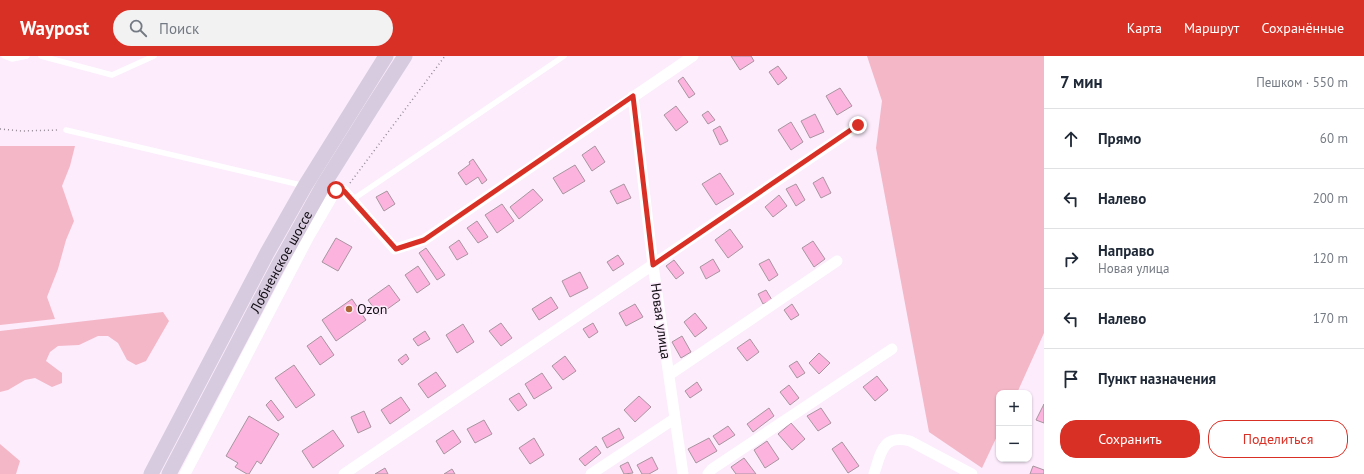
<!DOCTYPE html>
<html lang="ru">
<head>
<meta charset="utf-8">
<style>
	body { margin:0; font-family:"PT Sans",sans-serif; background:#f2f2f3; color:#1f2937 }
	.controls { position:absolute; right:12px; bottom:12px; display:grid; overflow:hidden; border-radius:8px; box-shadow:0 1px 3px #0004 }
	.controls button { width:36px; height:36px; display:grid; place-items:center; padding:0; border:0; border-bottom:1px solid #e0e1e3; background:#fff; color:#1f2937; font:20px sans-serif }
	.stop { position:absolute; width:12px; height:12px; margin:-9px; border:3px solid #d93025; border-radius:50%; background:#fff }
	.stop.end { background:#d93025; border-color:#fff; box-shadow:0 1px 4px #0008 }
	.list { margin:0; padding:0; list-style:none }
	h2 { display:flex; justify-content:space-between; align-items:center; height:52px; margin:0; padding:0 16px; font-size:17px }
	h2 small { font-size:13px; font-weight:400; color:#747a83 }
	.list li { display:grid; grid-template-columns:26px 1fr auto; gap:12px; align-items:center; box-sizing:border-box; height:60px; padding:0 16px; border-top:1px solid #e0e1e3 }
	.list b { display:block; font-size:15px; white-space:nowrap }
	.list p { margin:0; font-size:13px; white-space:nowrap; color:#747a83 }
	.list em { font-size:13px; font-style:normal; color:#747a83 }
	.actions { display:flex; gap:8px; padding:12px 16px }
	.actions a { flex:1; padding:9px 0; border:1px solid #d93025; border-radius:16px; text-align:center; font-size:14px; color:#d93025 }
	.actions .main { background:#d93025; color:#fff }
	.icon { flex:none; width:22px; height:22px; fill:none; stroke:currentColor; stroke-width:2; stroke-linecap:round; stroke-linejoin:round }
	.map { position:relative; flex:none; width:1044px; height:418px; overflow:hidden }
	header { display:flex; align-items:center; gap:24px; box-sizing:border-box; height:56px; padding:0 20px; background:#d93025; color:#fff }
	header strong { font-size:19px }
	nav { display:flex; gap:22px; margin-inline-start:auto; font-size:14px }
	.search { width:280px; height:36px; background:#f2f2f3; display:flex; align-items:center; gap:10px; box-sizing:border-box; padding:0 14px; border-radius:22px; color:#747a83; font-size:15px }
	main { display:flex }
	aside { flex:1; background:#fff }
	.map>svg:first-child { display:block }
	.green { fill:#f4b7c7 }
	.building { fill:#fcb4df; stroke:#a8949f }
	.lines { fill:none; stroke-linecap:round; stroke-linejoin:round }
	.path { stroke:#958a96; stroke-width:1.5; stroke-dasharray:1 3; stroke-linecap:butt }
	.service { stroke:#fff; stroke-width:5.5 }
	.minor { stroke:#fff; stroke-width:11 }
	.secondary { stroke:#d6cbdf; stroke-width:15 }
	.route { stroke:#d93025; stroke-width:5 }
	.poi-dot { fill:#aa6735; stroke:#fcecfc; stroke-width:1.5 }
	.labels { text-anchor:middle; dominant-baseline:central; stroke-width:3; stroke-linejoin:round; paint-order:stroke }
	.street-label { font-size:14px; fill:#120d13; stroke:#fcecfc }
	.poi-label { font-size:14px; fill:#120d13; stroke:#fcecfc; text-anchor:start }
</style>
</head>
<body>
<header>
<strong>Waypost</strong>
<div class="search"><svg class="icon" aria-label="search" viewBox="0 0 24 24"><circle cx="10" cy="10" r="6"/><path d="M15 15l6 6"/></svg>Поиск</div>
<nav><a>Карта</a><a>Маршрут</a><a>Сохранённые</a></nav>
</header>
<main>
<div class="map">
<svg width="1044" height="418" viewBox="0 0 1044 418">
	<rect width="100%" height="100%" fill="#fcecfc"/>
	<path class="green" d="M867 0H1044V277L1017 337H999V376L982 412 929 376 876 92 882 45Z
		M0 90H75L70 110 62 130 74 165 66 184 58 213 47 241 55 263 0 269Z
		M163 256 169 265 146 305 136 309 127 304 118 287 108 280H98L79 289 58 290 50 296 46 305 62 317V327L52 331 35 322 25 324 8 334 0 336V275Z
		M0 388 20 405 16 418H0Z"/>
	<path class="building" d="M731 0H751L754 5 740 14Z
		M778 10 787 22 778 29 769 16Z
		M683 21 695 38 689 42 678 25Z
		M840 32 852 50 837 59 826 40Z
		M676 50 688 66 676 75 664 59Z
		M708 55 715 64 708 68 702 59Z
		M815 58 824 76 810 82 801 65Z
		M791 66 803 86 791 94 778 74Z
		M720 70 728 85 720 89 713 74Z
		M595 90 605 106 592 115 582 99Z
		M473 103 487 124 482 128 478 121 466 129 458 117 470 108 469 106Z
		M575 109 585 125 563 138 553 122Z
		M720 117 734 138 716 149 702 128Z
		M823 121 831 137 821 142 813 127Z
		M624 128 631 142 617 148 610 135Z
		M796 128 805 144 796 150 786 133Z
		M533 133 543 144 519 163 510 151Z
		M387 135 395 148 384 155 376 141Z
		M779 139 787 150 773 161 765 151Z
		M502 148 514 165 497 177 485 159Z
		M477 165 488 181 478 187 467 172Z
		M730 173 743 191 728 202 715 184Z
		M336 182 352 191 338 215 322 206Z
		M459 184 468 198 457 204 449 191Z
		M813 185 825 203 814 211 802 192Z
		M426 192 445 219 437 224 419 197Z
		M618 199 624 208 613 215 607 206Z
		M713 203 720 215 706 223 700 211Z
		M769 203 778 219 769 225 759 208Z
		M674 204 684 217 676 223 666 210Z
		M418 210 430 228 417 237 405 219Z
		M580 216 588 232 570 241 562 225Z
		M389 229 400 244 379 259 368 244Z
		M766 234 772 244 763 248 758 238Z
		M551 241 558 252 539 264 532 253Z
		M352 243 366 264 336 285 322 264Z
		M635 248 643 261 626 270 619 257Z
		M792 248 799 259 791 264 784 254Z
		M695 257 707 272 695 281 684 266Z
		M501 267 512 282 501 290 489 275Z
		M593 267 598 276 589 282 583 273Z
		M463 268 474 286 457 297 446 279Z
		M425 275 430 283 418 290 413 283Z
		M321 280 334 299 320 309 307 290Z
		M682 280 691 296 681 302 672 286Z
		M750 283 759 296 747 305 737 292Z
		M819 297 830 307 819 318 809 307Z
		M406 298 409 303 402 309 398 304Z
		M565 300 576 315 563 324 552 310Z
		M797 305 805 317 797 322 789 310Z
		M294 309 315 339 296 352 275 322Z
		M436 316 446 330 428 342 418 328Z
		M542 317 552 332 534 343 525 328Z
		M877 320 888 334 875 345 863 331Z
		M697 326 702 334 690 342 685 335Z
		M789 329 799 342 790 349 780 336Z
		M519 337 527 349 518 355 509 343Z
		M639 340 651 351 635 366 624 354Z
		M401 341 410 354 390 368 381 354Z
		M271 344 284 361 278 365 266 349Z
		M1044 348V367L1036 364Z
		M769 352 774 360 753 376 747 368Z
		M821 352 831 367 818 375 807 360Z
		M364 355 371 371 358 377 351 361Z
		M249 360 279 378 261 408 257 405 249 418H247L235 411 238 407 226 400Z
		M484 364 492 378 475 387 467 373Z
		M791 367 805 383 792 394 778 378Z
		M728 370 735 379 719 389 713 380Z
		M619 372 624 382 607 392 602 382Z
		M333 374 344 390 313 412 302 395Z
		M453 374 461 386 444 398 436 385Z
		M534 382 544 399 530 408 519 392Z
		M709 382 717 395 696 407 688 393Z
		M767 385 779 403 765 412 754 394Z
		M842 386 859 410 848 417 832 393Z
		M596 390 601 397 585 410 579 403Z
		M652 401 658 413 649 418H642L637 409Z
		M744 402 756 418H736L731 411Z
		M628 406 633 417 624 418 620 410Z
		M1033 410 1044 414V418H1030Z
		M385 412 388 418H375Z
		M452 413 455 418H444Z"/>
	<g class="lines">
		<path class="path" d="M0 73 22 75 58 74
			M350 127 445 0"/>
		<path class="service" d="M4 0 12 3 27 0
			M41 0 112 19 154 0
			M66 74 305 130
			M352 144 564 0"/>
		<path class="minor" d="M633 40 653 209 683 418
			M308 182 336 134 344 135 395 193 424 184 693 0
			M669 319 837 205
			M185 418 308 182 309 177
			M344 418 859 69
			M591 418 674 363
			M708 418 712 413 892 293
			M874 418C881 397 882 378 910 385L972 418"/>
		<g class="secondary">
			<path d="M151 418 267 197 305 130 386 0"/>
			<path id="s1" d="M169 418 278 210 324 128 371 53 405 0"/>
		</g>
	</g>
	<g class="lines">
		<path class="route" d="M336 134 344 135 396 193 424 184 633 40 653 209 858 69"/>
	</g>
	<circle class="poi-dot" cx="349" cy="253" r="4"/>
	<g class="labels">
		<g class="street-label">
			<text stroke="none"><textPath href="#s1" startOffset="240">Лобненское шоссе</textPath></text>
			<text transform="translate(661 265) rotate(82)">Новая улица</text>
		</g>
		<g class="poi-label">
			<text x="357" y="253">Ozon</text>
		</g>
	</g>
</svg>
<div class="controls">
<button>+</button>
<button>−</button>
</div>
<div class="stop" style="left:336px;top:134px"></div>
<div class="stop end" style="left:858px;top:69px"></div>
</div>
<aside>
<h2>7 мин<small>Пешком · 550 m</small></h2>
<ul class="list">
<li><svg class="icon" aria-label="ahead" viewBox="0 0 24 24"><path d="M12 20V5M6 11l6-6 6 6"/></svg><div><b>Прямо</b></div><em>60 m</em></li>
<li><svg class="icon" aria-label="left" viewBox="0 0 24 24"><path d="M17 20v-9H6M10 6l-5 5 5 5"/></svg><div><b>Налево</b></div><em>200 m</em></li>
<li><svg class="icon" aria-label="right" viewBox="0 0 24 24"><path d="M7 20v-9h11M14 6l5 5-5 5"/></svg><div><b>Направо</b><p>Новая улица</p></div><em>120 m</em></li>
<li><svg class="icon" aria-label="left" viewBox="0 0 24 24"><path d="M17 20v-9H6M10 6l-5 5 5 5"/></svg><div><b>Налево</b></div><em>170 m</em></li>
<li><svg class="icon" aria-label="arrive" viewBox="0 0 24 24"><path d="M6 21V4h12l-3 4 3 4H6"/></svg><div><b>Пункт назначения</b></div></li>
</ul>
<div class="actions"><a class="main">Сохранить</a><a>Поделиться</a></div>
</aside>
</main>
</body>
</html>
